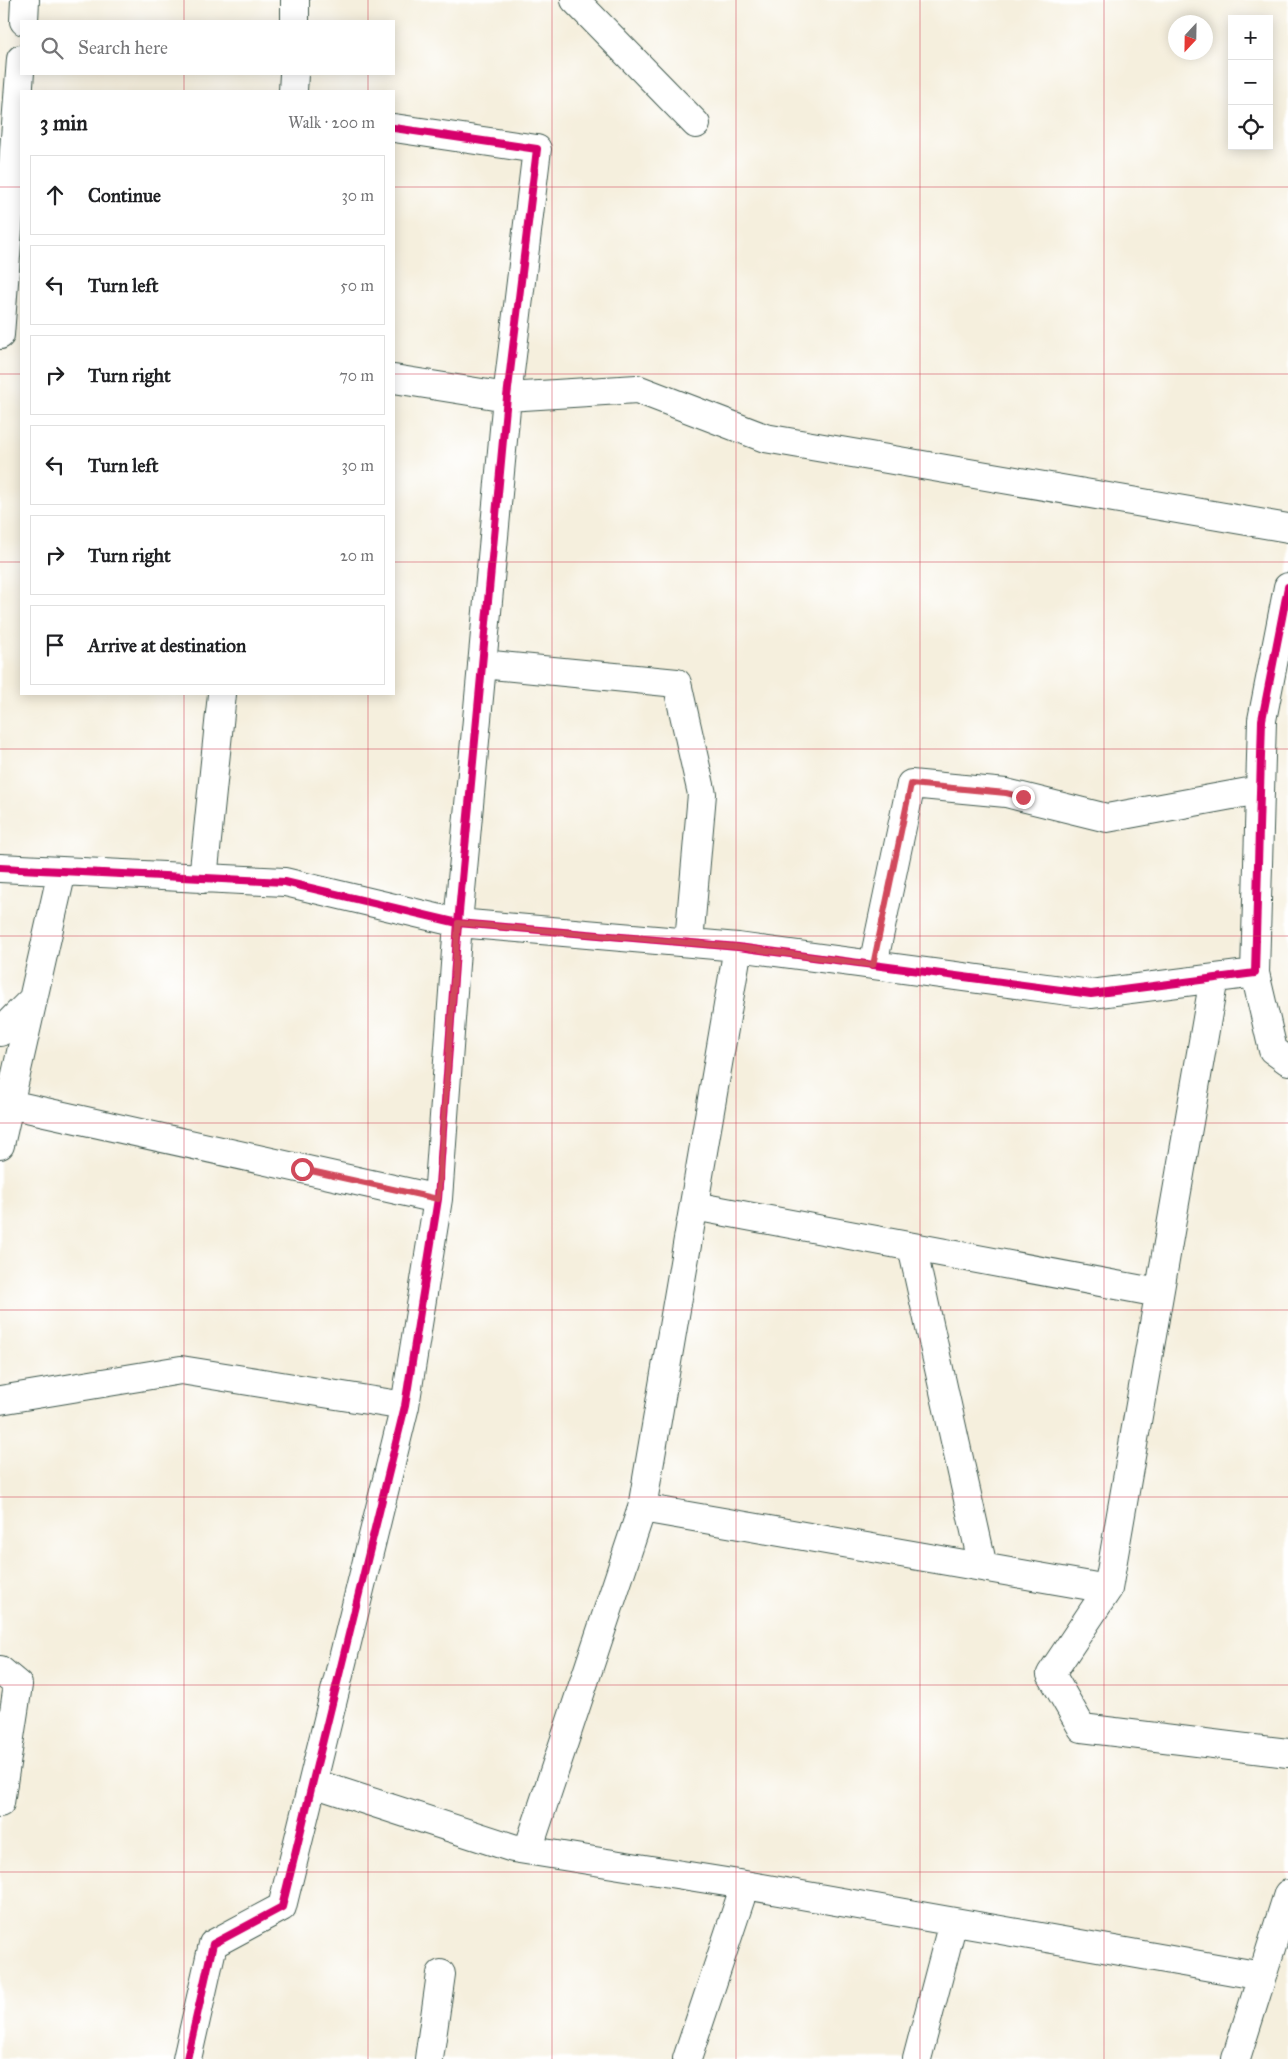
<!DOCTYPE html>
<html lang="en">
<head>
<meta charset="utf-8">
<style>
	body { margin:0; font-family:"IM FELL Great Primer",serif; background:#f6f6f6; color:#202124 }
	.controls { position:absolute; right:15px; top:15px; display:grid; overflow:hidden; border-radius:0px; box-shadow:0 2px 12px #0003 }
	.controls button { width:45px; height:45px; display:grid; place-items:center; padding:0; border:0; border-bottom:1px solid #e0e0e0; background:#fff; color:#202124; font:25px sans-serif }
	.compass { position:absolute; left:1168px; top:15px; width:45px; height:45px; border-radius:50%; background:#fff; box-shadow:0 2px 12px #0003; rotate:202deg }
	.stop { position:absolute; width:15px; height:15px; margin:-11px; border:4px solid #d1495b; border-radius:50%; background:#fff }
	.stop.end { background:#d1495b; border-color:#fff; box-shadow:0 1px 5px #0008 }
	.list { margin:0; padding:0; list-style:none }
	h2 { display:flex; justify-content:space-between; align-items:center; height:65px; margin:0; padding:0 20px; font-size:21px }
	h2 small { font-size:16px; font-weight:400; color:#757577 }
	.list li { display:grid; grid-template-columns:32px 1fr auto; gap:15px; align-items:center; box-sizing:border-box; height:80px; margin:0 10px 10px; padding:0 10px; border:1px solid #e0e0e0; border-radius:0px }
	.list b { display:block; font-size:19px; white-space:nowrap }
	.list em { font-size:16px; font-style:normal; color:#757577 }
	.icon { flex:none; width:28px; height:28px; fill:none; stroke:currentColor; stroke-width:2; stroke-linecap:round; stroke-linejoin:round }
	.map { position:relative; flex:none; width:1288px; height:2059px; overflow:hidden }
	.search { position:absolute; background:#fff; box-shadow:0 2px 12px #0003; left:20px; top:20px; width:375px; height:55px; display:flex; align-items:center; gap:12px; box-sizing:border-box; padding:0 18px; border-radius:0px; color:#757577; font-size:19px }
	.panel { position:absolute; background:#fff; box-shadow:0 2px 12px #0003; left:20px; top:90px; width:375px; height:605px; border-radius:0px }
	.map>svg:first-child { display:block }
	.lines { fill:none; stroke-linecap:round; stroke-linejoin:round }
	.street-casing { stroke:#3f584d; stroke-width:30 }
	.street { stroke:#fff; stroke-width:28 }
	.cycleway-casing { stroke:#fff; stroke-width:11 }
	.cycleway { stroke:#d6006c; stroke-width:8 }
	.route { stroke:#d1495b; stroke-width:6 }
	.grid { fill:none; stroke:#d1495b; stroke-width:1; stroke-opacity:0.55 }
</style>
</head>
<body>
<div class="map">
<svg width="1288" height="2059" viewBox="0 0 1288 2059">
	<rect width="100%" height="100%" fill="#fff"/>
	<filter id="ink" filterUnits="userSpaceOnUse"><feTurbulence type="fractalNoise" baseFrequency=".02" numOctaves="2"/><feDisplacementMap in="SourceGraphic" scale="10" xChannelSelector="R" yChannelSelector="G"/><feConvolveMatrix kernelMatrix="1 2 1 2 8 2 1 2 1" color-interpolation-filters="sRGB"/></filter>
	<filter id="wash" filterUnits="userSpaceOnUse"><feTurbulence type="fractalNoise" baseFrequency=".0096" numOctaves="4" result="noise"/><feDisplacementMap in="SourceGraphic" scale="20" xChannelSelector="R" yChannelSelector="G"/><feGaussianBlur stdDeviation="1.12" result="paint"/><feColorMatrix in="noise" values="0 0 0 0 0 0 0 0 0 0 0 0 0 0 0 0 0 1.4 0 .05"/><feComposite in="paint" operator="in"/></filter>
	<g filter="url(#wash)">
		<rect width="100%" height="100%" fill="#f5efdd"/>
	</g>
	<g filter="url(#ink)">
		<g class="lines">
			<g class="street-casing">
				<path id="street" d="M575 0 696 124
					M24 21 25 0
					M295 21V0
					M293 91 294 74
					M0 335 21 59
					M394 379 507 397 637 389 765 438 1288 528
					M482 664 677 683 702 794 689 942
					M0 868 285 882 458 923 738 947 1091 994 1255 973 1262 720 1288 587
					M203 879 222 694
					M873 965 911 784 1006 793 1107 818 1259 790
					M1255 973 1273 1050 1288 1061
					M1214 978 1108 1589 1051 1674 1082 1728 1288 1753
					M0 1032 33 999
					M9 1104 438 1199
					M0 1145 62 871
					M694 1206 1159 1293
					M912 1247 983 1567
					M0 1400 181 1370 405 1406
					M642 1508 1108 1589
					M0 1670 18 1685 0 1803
					M313 1783 513 1848 745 1885 1262 1976
					M528 1850 642 1508 738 947
					M187 2059 213 1944 282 1907 405 1406 438 1199 458 923 507 397 537 149 394 128
					M429 2059 441 1974
					M687 2059 745 1885
					M917 2059 953 1922
					M1236 2059 1288 1894"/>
			</g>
			<use href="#street" class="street"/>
			<g class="cycleway-casing">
				<path id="cycleway" d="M0 868 285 882 458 923 738 947 1091 994 1255 973 1262 720 1288 587
					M187 2059 213 1944 282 1907 405 1406 438 1199 458 923 507 397 537 149 394 128"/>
			</g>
			<use href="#cycleway" class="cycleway"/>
		</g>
	</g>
	<g class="lines" filter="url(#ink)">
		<path class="route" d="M302 1169 438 1199 458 923 738 947 873 965 911 784 1006 793 1023 797"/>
	</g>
	<path class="grid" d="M184 0V21M368 0V21M552 0V2059M736 0V2059M920 0V2059M1104 0V2059M184 74V91M368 74V91M0 187H21M394 187H1288M0 374H21M394 374H1288M0 562H21M394 562H1288M184 694V2059M368 694V2059M0 749H1288M0 936H1288M0 1123H1288M0 1310H1288M0 1497H1288M0 1685H1288M0 1872H1288"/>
</svg>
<div class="controls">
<button>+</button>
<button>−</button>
<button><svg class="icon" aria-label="locate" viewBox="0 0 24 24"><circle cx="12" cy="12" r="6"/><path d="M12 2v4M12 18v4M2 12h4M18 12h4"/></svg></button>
</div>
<svg class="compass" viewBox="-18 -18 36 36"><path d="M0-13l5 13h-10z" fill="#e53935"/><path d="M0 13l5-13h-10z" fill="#757577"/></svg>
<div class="stop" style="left:302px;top:1169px"></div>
<div class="stop end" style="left:1023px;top:797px"></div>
<div class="search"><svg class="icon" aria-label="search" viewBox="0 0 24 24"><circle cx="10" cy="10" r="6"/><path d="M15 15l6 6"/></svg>Search here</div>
<section class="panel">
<h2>3 min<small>Walk · 200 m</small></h2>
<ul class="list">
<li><svg class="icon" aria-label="ahead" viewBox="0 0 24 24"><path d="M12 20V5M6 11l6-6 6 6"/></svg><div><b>Continue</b></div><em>30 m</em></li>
<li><svg class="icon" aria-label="left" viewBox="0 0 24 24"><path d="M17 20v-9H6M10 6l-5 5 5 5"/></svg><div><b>Turn left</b></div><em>50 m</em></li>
<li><svg class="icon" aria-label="right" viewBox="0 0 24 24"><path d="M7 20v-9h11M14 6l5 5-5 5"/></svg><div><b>Turn right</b></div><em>70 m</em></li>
<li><svg class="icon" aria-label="left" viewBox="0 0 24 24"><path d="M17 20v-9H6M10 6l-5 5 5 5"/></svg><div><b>Turn left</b></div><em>30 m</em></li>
<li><svg class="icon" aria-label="right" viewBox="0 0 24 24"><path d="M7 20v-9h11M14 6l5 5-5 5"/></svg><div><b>Turn right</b></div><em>20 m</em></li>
<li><svg class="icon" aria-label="arrive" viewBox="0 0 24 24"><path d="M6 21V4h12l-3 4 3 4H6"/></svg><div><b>Arrive at destination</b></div></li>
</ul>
</section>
</div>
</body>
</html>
